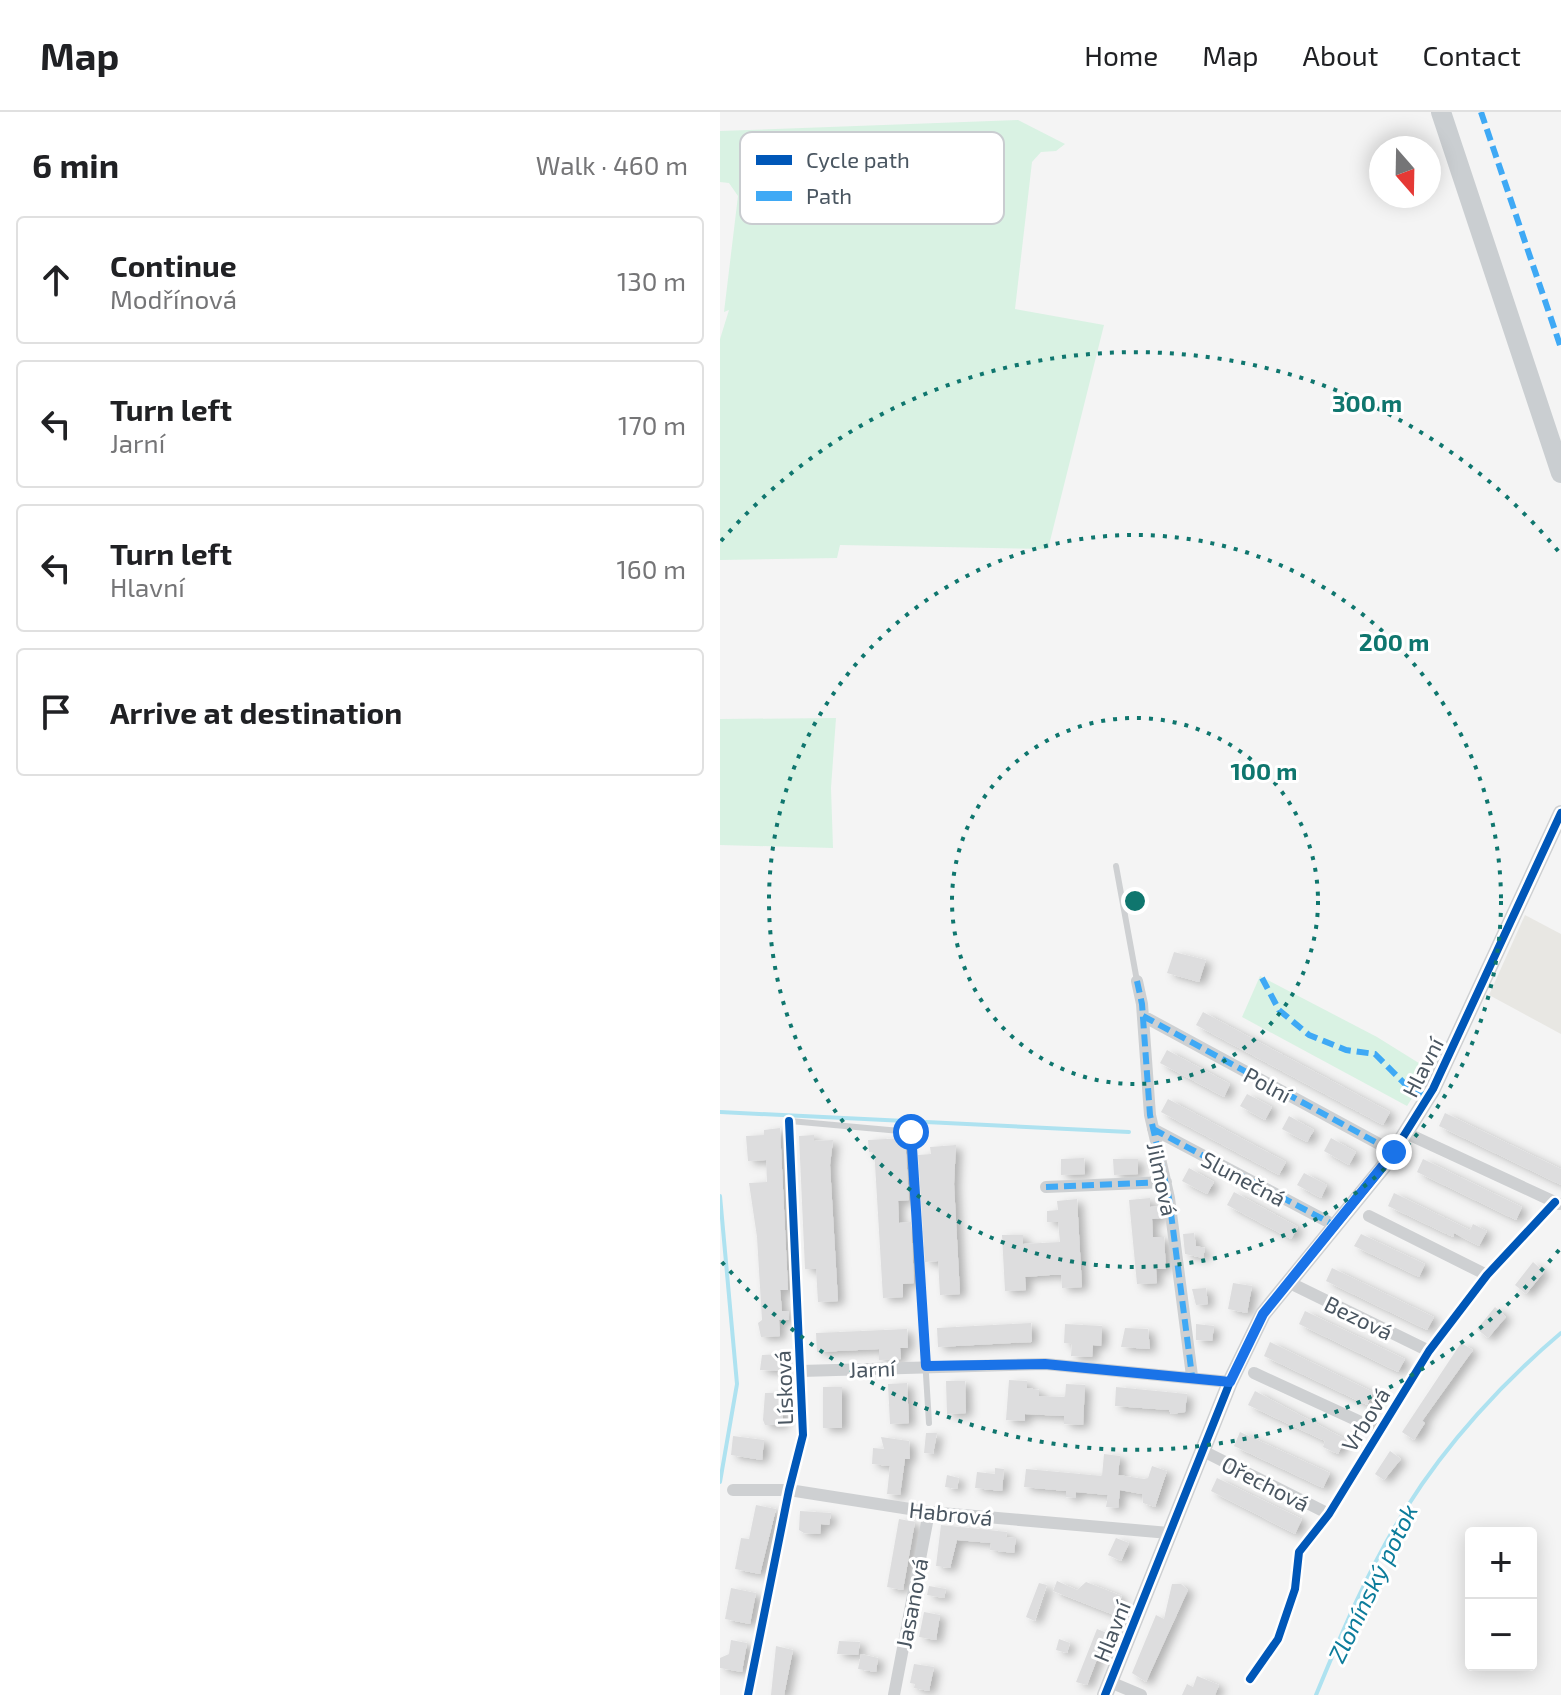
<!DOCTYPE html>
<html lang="en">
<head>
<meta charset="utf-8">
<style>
	body { margin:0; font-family:"Exo 2",sans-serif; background:#f6f6f6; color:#202124 }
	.controls { position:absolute; right:24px; bottom:24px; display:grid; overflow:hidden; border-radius:8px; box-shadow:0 4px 20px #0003 }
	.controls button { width:72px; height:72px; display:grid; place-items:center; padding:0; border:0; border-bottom:2px solid #e0e0e0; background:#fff; color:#202124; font:40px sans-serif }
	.compass { position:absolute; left:649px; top:24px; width:72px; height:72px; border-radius:50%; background:#fff; box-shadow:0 4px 20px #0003; rotate:160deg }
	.stop { position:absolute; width:24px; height:24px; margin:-18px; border:6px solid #1a73e8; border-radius:50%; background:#fff }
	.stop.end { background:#1a73e8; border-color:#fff; box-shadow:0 2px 8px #0008 }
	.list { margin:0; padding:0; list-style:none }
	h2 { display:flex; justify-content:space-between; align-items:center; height:104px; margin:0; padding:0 32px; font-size:34px }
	h2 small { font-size:26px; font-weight:400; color:#757577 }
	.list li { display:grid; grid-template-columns:52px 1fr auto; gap:24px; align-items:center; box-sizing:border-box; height:128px; margin:0 16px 16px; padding:0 16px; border:2px solid #e0e0e0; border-radius:8px }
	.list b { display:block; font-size:30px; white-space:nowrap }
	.list p { margin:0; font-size:26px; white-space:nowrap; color:#757577 }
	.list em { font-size:26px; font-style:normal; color:#757577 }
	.icon { flex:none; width:44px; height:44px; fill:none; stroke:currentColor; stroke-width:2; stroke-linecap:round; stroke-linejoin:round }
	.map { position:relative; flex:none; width:841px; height:1583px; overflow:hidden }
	header { display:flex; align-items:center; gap:48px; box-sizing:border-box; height:112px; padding:0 40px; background:#fff; border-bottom:2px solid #e0e0e0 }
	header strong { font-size:38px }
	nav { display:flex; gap:44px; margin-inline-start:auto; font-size:28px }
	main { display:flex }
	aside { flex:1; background:#fff }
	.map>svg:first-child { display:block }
	.commercial { fill:#e8e7e3 }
	.green { fill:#d9f2e3 }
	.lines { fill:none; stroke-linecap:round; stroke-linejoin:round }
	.stream { stroke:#aee2f0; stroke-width:4 }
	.building { fill:#ddddde; filter:url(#shadow) }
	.service { stroke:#ced0d2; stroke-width:6 }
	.minor { stroke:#ced0d2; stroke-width:12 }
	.tertiary { stroke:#ced0d2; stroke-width:16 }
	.primary { stroke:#caced1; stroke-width:20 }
	.quiet { stroke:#3fa9f5; stroke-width:6; stroke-dasharray:12 6; stroke-linecap:butt }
	.cycleway-casing { stroke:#fff; stroke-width:13 }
	.cycleway { stroke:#0057b8; stroke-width:8 }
	.route { stroke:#1a73e8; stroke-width:10 }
	.ring { fill:none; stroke:#0f766e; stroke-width:4; stroke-dasharray:4 8 }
	.labels { text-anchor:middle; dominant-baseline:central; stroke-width:6; stroke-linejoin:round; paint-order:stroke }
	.street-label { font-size:22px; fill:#4a5661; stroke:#fff }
	.water-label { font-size:24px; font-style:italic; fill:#0c7c9b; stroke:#fff }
	.key { fill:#fff; stroke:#c9ccd0; stroke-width:2 }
	.key-label { font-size:22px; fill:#4a5661 }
	.centre { fill:#0f766e; stroke:#fff; stroke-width:4 }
	.ring-label { font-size:24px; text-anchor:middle; font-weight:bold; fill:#0f766e; stroke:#fff; stroke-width:6; stroke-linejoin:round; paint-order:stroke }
</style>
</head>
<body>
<header>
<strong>Map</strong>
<nav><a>Home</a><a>Map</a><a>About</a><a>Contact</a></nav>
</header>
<main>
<aside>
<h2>6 min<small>Walk · 460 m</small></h2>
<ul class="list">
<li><svg class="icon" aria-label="ahead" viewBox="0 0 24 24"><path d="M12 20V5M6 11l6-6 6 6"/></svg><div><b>Continue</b><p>Modřínová</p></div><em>130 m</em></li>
<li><svg class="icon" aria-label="left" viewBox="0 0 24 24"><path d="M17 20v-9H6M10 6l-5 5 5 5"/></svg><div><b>Turn left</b><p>Jarní</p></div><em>170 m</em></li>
<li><svg class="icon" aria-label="left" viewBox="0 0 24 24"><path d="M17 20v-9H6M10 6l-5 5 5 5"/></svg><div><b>Turn left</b><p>Hlavní</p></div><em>160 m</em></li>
<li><svg class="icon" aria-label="arrive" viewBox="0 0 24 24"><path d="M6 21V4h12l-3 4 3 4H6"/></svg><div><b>Arrive at destination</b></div></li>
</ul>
</aside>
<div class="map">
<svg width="841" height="1583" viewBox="0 0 841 1583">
	<defs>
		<filter id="shadow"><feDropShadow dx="6" dy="3.5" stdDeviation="4" flood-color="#0004"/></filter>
	</defs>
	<rect width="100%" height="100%" fill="#f4f4f4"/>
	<path class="commercial" d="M805 803 841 822V922L769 883Z"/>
	<path class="green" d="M298 8 345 32 336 39 321 40 312 50 295 197 384 213 328 437 120 433 117 446 0 448V227L9 198 4 200 18 84 9 71 0 70V19Z
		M116 606 111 676 113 736 0 733V607Z
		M540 864 657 925 710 958 687 994 522 905Z"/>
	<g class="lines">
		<path class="stream" d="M0 1000 409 1020
			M0 1084 17 1272 0 1370
			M596 1583C622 1520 650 1453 687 1395 727 1331 783 1270 841 1221"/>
	</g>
	<path class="building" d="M454 840 486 848 479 870 447 861Z
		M483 900 670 1000 663 1013 476 913Z
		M447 938 510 972 504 985 440 951Z
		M527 982 552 995 545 1008 520 994Z
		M448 987 566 1050 559 1063 441 1000Z
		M725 1001 841 1057V1073L719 1014Z
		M569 1004 594 1018 587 1030 562 1017Z
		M60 1016 68 1178H60L62 1199H68L69 1208H59L60 1224 41 1225 38 1211 42 1208 37 1125 29 1071 47 1070 46 1048 28 1049 26 1024 44 1023V1018Z
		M94 1023V1029L113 1028 110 1053 118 1189 98 1190 96 1157H85L79 1024Z
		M185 1026 189 1088 178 1089 179 1111 191 1110 194 1171 183 1172V1185L163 1186 155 1052 154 1040H149L148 1028Z
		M611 1026 636 1040 629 1053 604 1039Z
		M236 1033 234 1072 240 1182 220 1183 218 1149 205 1150 198 1043 211 1042 210 1035Z
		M364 1046 365 1062 341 1063V1047Z
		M393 1047H418V1062L394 1063Z
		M703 1047 802 1095 796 1108 697 1060Z
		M469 1056 494 1070 487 1082 462 1069Z
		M584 1061 607 1073 601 1086 577 1073Z
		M514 1080 578 1115 571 1127 507 1093Z
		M674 1081 750 1118 753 1112 767 1119 759 1134 734 1121 733 1125 668 1094Z
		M430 1086V1095L441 1094 442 1106 432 1107 433 1125H444L446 1157H436L437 1171 417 1172 409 1088Z
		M357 1087 362 1175 342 1176 341 1163H330L305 1165 306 1178 285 1179 282 1123H303V1132L340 1130 338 1110H327V1099L338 1098 337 1089Z
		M474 1121 476 1134 485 1136 483 1146 465 1142 463 1122Z
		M641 1122 705 1152 699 1165 634 1134Z
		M813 1150 824 1160 806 1182 795 1173Z
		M612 1156 714 1205 707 1218 606 1169Z
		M513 1171 532 1174 527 1201 508 1197Z
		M486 1176 488 1192 476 1193 472 1177Z
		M775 1195 786 1205 768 1226 757 1217Z
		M585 1199 685 1247 678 1260 579 1212Z
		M311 1211 312 1230 218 1235 217 1216Z
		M345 1212 382 1214 381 1234 373 1233 372 1245 351 1244 352 1232 344 1231Z
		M476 1212 494 1214 492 1229 476 1228Z
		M405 1216 428 1217 430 1237 401 1235Z
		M187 1217 188 1236H180L181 1247 159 1248V1237L97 1240 96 1221Z
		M550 1230 653 1280 647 1293 544 1244Z
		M741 1231 753 1238 702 1309 705 1311 694 1328 682 1320Z
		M61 1242 62 1259 40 1258 42 1243Z
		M289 1268 307 1269V1276L319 1278V1284L345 1285 346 1272 365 1273 363 1313 344 1312V1304L305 1302V1309L286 1308Z
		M226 1269H245L246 1301 227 1302Z
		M187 1271 189 1311 170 1312 168 1272Z
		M103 1275H122V1316H103Z
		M396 1275 467 1282 465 1300 451 1302 449 1298 395 1294Z
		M535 1279 625 1327 618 1342 603 1335 605 1329 528 1293Z
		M45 1281H63V1313H45L43 1308Z
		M520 1320 610 1361 603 1376 514 1334Z
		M206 1321H217L213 1342 204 1341Z
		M13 1324 44 1328 42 1348 11 1343Z
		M161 1325 189 1329 190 1347H185L180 1383 167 1382 170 1354 152 1352 153 1336 164 1337Z
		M670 1339 681 1347 664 1368 655 1362Z
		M384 1342 400 1344 398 1363 424 1367 428 1366 432 1354 447 1359 435 1395 423 1391 422 1382 400 1378 398 1396 386 1395 388 1383 356 1380 355 1386 346 1385V1379L304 1375 306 1357 382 1364Z
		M275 1356 284 1357 282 1379 255 1376 257 1360 275 1362Z
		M227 1363 239 1366 237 1377 225 1375Z
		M497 1366 582 1407 575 1422 491 1379Z
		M36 1393 56 1397 40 1462 15 1457 21 1426 29 1427Z
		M80 1399 111 1401 109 1413 101 1412 100 1422 84 1421 79 1418Z
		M179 1407 195 1410 183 1478 167 1475Z
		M221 1413 287 1420 286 1426 296 1425 294 1441 270 1438 271 1431 237 1428 230 1456 216 1454Z
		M396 1426 409 1431 401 1449 388 1443Z
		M337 1469 357 1478 366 1470 402 1484 394 1503 333 1479Z
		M319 1471 327 1473 315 1509 306 1505Z
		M452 1472H461L468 1478 426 1570 412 1561 436 1503 444 1507Z
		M209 1474 226 1477 224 1486 207 1483Z
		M11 1476 36 1481 30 1512 5 1507Z
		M204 1500 220 1503 216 1528 199 1525Z
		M377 1517 387 1521 367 1573 356 1570Z
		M339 1527 350 1531 347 1541 336 1538Z
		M11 1528 27 1531 22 1560 0 1556V1546L9 1542Z
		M119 1529 140 1530 138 1543 117 1542Z
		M56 1534 73 1538 64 1583H51Z
		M141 1542 158 1546 156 1560 138 1557Z
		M194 1552 214 1555 209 1579 194 1576 195 1572 190 1571Z
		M477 1564 499 1573 495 1583H462L467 1572 473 1575Z"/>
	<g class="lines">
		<path class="service" d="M396 754 417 869
			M70 1009 191 1020 209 1311"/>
		<path class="minor" d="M417 869 422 892 430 1003 449 1086 472 1264
			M423 904 674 1040
			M433 1017 616 1114
			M686 1021 839 1092
			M326 1075 446 1070
			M649 1104 767 1163
			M568 1170 709 1239
			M81 1259 325 1252 510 1270
			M534 1261 658 1318
			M483 1339 609 1402
			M13 1378H69L209 1400 449 1421
			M530 1567 558 1527 575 1477 579 1440 609 1402 709 1239 767 1163 835 1090
			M390 1570 421 1583
			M28 1583 69 1378 83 1323 69 1009
			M174 1583 209 1400"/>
		<path class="tertiary" d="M385 1583 510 1270 543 1202 668 1049 713 977 841 701"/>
		<path class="primary" d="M721 0 841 361"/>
		<path class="quiet" d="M761 0 841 236
			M542 866 559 898 589 923 626 938 655 942 687 974 708 985
			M417 869 422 892 430 1003 449 1086 472 1264
			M423 904 674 1040
			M433 1017 616 1114
			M326 1075 446 1070"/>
		<g class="cycleway-casing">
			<path id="cycleway" d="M530 1567 558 1527 575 1477 579 1440 609 1402 709 1239 767 1163 835 1090
				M28 1583 69 1378 83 1323 69 1009
				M385 1583 510 1270 543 1202 668 1049 713 977 841 701"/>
		</g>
		<use href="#cycleway" class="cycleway"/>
	</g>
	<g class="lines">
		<path class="route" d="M191 1020 206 1254 325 1252 510 1270 543 1202 674 1040"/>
	</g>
	<g class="ring">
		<circle cx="415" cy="789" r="183"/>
		<circle cx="415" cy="789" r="366"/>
		<path d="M839 1138A549 549 0 0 1 1 1149M1 429A549 549 0 0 1 839 440"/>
	</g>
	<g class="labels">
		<g class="street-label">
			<text transform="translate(702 955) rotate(-63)">Hlavní</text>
			<text transform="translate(548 972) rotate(28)">Polní</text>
			<text transform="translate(524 1066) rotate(28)">Slunečná</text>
			<text transform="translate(443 1067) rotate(78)">Jilmová</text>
			<text transform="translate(639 1205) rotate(26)">Bezová</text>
			<text transform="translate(152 1256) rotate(-2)">Jarní</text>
			<text transform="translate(63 1276) rotate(-92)">Lísková</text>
			<text transform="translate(645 1307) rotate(-58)">Vrbová</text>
			<text transform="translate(546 1371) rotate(27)">Ořechová</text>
			<text transform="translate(231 1401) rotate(6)">Habrová</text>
			<text transform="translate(191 1491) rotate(-79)">Jasanová</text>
			<text transform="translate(391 1519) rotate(-68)">Hlavní</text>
		</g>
		<g class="water-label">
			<text transform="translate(652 1471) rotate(-64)">Zlonínský potok</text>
		</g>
	</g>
	<rect x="20" y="20" width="264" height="92" rx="12" class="key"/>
	<rect x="36" y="43" width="36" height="10" fill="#0057b8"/>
	<rect x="36" y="79" width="36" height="10" fill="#3fa9f5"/>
	<g class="key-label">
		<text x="86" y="56">Cycle path</text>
		<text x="86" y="92">Path</text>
	</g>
	<circle cx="415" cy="789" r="12" class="centre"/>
	<g class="ring-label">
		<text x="647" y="300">300 m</text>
		<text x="674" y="539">200 m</text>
		<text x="544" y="668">100 m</text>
	</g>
</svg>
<div class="controls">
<button>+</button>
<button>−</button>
</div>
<svg class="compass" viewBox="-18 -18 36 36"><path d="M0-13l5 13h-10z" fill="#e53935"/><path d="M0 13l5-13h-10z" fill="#757577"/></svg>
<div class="stop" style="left:191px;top:1020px"></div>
<div class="stop end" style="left:674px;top:1040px"></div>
</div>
</main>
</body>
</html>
